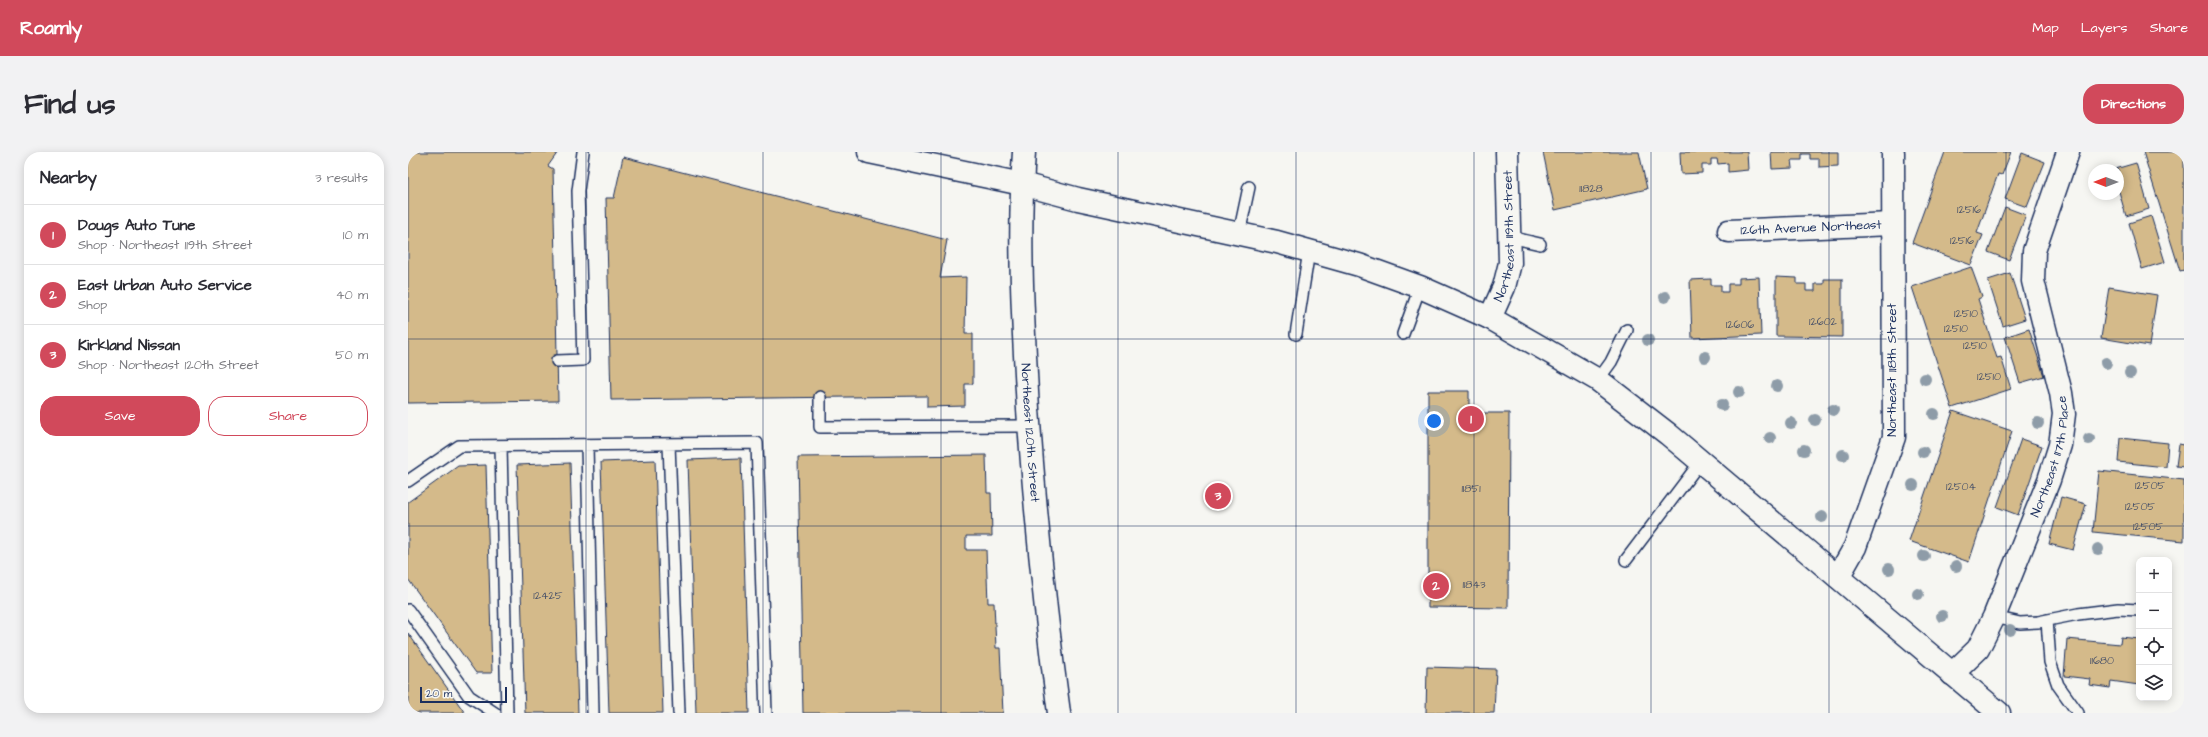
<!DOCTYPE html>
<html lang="en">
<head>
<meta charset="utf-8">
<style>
	body { margin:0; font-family:"Architects Daughter",sans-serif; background:#f2f2f3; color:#2b2b33 }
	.controls { position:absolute; right:12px; bottom:12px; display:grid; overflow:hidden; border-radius:8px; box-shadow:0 2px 10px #0003 }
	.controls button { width:36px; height:36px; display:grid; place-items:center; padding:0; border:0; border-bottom:1px solid #e1e1e2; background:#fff; color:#2b2b33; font:20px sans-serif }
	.compass { position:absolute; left:1680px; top:12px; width:36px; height:36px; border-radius:50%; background:#fff; box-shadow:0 2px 10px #0003; rotate:270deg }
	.scale { position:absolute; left:12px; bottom:10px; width:87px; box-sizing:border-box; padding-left:4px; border:2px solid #1b2f5e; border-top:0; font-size:11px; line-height:14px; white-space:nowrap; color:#1b2f5e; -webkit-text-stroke:3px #f6f6f2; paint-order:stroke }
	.you { position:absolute; left:1026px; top:269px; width:14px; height:14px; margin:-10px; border:3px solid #fff; border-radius:50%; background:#1a73e8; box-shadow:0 0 0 6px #1a73e833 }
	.badge { display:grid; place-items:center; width:26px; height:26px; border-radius:50%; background:#d1495b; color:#fff; font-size:13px; font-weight:700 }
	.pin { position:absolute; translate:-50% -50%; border:2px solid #fff; box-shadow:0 1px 4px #0006 }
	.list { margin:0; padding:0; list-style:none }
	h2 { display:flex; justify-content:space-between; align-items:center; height:52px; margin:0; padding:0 16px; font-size:17px }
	h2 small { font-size:13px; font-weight:400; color:#7c7c81 }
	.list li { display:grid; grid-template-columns:26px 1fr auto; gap:12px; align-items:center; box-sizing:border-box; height:60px; padding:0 16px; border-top:1px solid #e1e1e2 }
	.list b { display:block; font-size:15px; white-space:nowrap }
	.list p { margin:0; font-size:13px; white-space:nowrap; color:#7c7c81 }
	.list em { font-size:13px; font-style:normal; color:#7c7c81 }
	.actions { display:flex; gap:8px; padding:12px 16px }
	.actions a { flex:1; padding:9px 0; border:1px solid #d1495b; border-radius:16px; text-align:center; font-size:14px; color:#d1495b }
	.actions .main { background:#d1495b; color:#fff }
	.icon { flex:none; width:22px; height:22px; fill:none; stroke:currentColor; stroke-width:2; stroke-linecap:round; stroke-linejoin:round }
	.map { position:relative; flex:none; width:1776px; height:561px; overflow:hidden; border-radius:16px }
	header { display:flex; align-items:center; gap:24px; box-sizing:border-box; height:56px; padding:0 20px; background:#d1495b; color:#fff }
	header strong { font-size:19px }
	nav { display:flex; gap:22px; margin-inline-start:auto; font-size:14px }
	.intro { display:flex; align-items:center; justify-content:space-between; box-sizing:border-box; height:96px; padding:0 24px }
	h1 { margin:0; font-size:28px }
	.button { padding:10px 18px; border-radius:16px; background:#d1495b; color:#fff; font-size:14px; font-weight:700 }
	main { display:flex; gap:24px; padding:0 24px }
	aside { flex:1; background:#fff; border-radius:16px; box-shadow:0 2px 10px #0003 }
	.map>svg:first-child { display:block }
	.building { fill:#d4ba8a; stroke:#1b2f5e }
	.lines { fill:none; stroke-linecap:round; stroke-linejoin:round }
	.service-casing { stroke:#1b2f5e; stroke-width:14 }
	.minor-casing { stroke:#1b2f5e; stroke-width:25 }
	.tertiary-casing { stroke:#1b2f5e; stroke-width:25 }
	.service { stroke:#f6f6f2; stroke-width:11 }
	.minor { stroke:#f6f6f2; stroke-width:22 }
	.tertiary { stroke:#f6f6f2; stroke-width:22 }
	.tree { fill:#8e9ca8 }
	.grid { fill:none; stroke:#1b2f5e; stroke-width:1; stroke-opacity:0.55 }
	.labels { text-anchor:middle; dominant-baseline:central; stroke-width:3.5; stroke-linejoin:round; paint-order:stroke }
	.number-label { font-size:11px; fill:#495269 }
	.street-label { font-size:13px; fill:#1b2f5e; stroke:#f6f6f2 }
</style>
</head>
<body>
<header>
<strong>Roamly</strong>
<nav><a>Map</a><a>Layers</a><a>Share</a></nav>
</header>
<div class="intro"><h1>Find us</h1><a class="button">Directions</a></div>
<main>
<aside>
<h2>Nearby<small>3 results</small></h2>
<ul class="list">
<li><span class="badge">1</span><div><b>Dougs Auto Tune</b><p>Shop · Northeast 119th Street</p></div><em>10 m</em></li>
<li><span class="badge">2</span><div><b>East Urban Auto Service</b><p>Shop</p></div><em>40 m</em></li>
<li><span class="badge">3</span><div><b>Kirkland Nissan</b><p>Shop · Northeast 120th Street</p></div><em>50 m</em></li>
</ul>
<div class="actions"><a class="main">Save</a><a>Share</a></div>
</aside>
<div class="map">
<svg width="1776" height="561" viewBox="0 0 1776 561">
	<rect width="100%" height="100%" fill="#f6f6f2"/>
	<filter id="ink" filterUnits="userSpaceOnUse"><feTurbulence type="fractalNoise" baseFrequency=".025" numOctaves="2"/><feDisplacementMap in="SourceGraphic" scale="8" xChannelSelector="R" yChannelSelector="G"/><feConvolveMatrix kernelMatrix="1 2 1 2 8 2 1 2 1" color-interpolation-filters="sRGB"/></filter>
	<g filter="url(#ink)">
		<path class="building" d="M0 0H150L140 14 145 17 150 249 0 251Z
			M1135 0H1231L1239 37 1147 58Z
			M1272 0H1339L1340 18 1320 20V11L1310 12 1309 7H1303V13H1294V21L1273 22Z
			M1363 0H1430V14L1411 15V7H1402V2H1394V8H1384L1385 16 1364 17Z
			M1537 0H1603L1594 23 1590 22 1569 81 1575 83 1563 113 1504 91Z
			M1735 0H1776V118L1772 119Z
			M1614 1 1637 10 1619 55 1597 47Z
			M215 5 539 88 532 126 558 125 557 182H565V232H557V254L519 255V244L203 248 198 46H206Z
			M1728 11 1741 57 1718 64 1710 36V18H1704Z
			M1597 55 1618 63 1601 108 1580 100Z
			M1743 64 1757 110 1734 117 1721 71Z
			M1563 115 1574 145 1570 147 1589 206 1593 205 1603 237 1544 256 1504 135Z
			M1602 121 1617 167 1595 174 1580 128Z
			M1351 125 1353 183 1284 186 1282 128 1303 127V133H1313V140H1320V132H1331V126Z
			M1368 125 1389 126V132H1398V139H1407V132H1416V127H1434V185L1368 184Z
			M1701 135 1749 143 1741 194 1693 186Z
			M1621 177 1636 224 1612 231 1597 185Z
			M1020 239H1061V261H1101L1100 456 1020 455Z
			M1545 259 1604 279 1561 410 1501 389Z
			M1712 286 1760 291 1758 315 1710 310Z
			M1613 287 1634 294 1610 363 1589 355Z
			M1771 292 1776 293V315L1768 314Z
			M578 303 579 341H583L584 384H558V398H578L580 451H586L588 496H592L595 561H395L390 305Z
			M333 306 341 561H288L280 308Z
			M247 308 255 561H201L193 310Z
			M162 311 170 561H117L109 313Z
			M78 313 84 521H68L0 427V350L50 314Z
			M1691 319 1776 328V389L1685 380Z
			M1653 345 1678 352 1665 398 1641 392Z
			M0 481 57 561H0Z
			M1713 485 1731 487V533L1703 529 1702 536 1681 533 1682 527 1656 524 1659 487 1712 492Z
			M1019 515 1088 517 1086 561H1018Z"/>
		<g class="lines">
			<g class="service-casing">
				<path id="service" d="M831 82 841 35
					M1102 85 1132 92
					M888 182 901 99
					M995 182 1012 135
					M149 209 175 208 170 39 175 0
					M1190 228 1203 210 1219 178
					M412 245V275L621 274
					M261 292 271 561
					M179 293 185 561
					M93 294 99 561
					M0 329 51 294 349 291 358 561
					M1218 408 1293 309
					M0 458 61 544 87 561
					M1586 465 1612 471 1630 470 1670 462 1710 457 1731 458
					M1639 468 1642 510 1650 533 1670 561"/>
			</g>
			<g class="minor-casing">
				<g id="minor">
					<path id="s1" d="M1321 79 1484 72"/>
					<path id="s2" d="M1082 166 1096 135 1102 111 1099 0"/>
					<path d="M1430 425 1447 395 1486 285 1485 0"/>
					<path id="s3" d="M1544 522 1570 497 1586 465 1641 328 1652 293 1656 262 1653 241 1625 129 1626 99 1660 0"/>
				</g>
			</g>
			<g class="tertiary-casing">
				<g id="tertiary">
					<path d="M461 0 614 32 670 47 869 90 951 113 1012 135 1082 166 1190 228 1260 282 1591 561"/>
					<path id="s4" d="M616 0C610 85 615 172 620 257 627 359 637 460 651 561"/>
				</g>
			</g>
			<use href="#service" class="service"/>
			<use href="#minor" class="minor"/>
			<use href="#tertiary" class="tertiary"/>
		</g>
		<g class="tree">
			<circle cx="1257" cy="145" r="6"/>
			<circle cx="1240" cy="188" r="6"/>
			<circle cx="1297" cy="205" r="6"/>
			<circle cx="1698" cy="211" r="6"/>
			<circle cx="1722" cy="221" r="6"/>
			<circle cx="1517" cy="227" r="6"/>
			<circle cx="1369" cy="234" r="6"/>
			<circle cx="1331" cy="240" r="6"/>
			<circle cx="1314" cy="253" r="6"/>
			<circle cx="1425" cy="258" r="6"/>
			<circle cx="1526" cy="262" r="6"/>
			<circle cx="1407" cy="268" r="6"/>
			<circle cx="1383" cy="271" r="6"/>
			<circle cx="1630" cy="271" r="6"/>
			<circle cx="1362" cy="286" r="6"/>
			<circle cx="1681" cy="287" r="6"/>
			<circle cx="1396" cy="298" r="6"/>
			<circle cx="1515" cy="300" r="6"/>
			<circle cx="1435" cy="303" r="6"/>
			<circle cx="1505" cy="333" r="6"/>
			<circle cx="1414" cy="365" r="6"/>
			<circle cx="1690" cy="397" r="6"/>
			<circle cx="1516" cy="404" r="6"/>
			<circle cx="1548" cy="414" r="6"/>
			<circle cx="1481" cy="417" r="6"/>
			<circle cx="1510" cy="442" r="6"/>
			<circle cx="1534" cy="464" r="6"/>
			<circle cx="1602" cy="478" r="6"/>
		</g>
	</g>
	<path class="grid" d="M178 0V561M355 0V561M533 0V561M710 0V561M888 0V561M1066 0V561M1243 0V561M1421 0V561M1598 0V561M0 187H1776M0 374H1776"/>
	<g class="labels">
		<g class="number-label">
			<text x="1183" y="36">11828</text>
			<text x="1561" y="57">12516</text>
			<text x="1554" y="88">12516</text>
			<text x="1558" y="161">12510</text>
			<text x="1415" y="169">12602</text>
			<text x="1332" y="172">12606</text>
			<text x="1548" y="176">12510</text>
			<text x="1567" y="193">12510</text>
			<text x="1581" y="224">12510</text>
			<text x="1742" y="333">12505</text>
			<text x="1553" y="334">12504</text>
			<text x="1063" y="336">11851</text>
			<text x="1732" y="354">12505</text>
			<text x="1740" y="374">12505</text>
			<text x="1066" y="432">11843</text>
			<text x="140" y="443">12425</text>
			<text x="1694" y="508">11680</text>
		</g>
		<g class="street-label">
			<text stroke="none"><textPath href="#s1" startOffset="82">126th Avenue Northeast</textPath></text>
			<text stroke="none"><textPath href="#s2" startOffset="85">Northeast 119th Street</textPath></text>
			<text transform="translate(1484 218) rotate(-90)">Northeast 118th Street</text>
			<text stroke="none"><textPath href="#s4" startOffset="281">Northeast 120th Street</textPath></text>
			<text stroke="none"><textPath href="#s3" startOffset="243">Northeast 117th Place</textPath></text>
		</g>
	</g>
</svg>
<div class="controls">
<button>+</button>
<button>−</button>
<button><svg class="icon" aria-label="locate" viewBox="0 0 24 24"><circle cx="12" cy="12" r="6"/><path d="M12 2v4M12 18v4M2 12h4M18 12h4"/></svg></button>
<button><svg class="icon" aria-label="layers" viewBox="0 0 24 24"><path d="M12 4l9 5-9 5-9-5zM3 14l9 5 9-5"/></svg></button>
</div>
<svg class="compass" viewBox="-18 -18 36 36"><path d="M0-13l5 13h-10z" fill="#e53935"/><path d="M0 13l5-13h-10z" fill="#7c7c81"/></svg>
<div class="scale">20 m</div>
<div class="you"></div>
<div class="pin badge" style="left:1063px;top:267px">1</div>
<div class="pin badge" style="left:1028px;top:434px">2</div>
<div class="pin badge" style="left:810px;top:344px">3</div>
</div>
</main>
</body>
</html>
